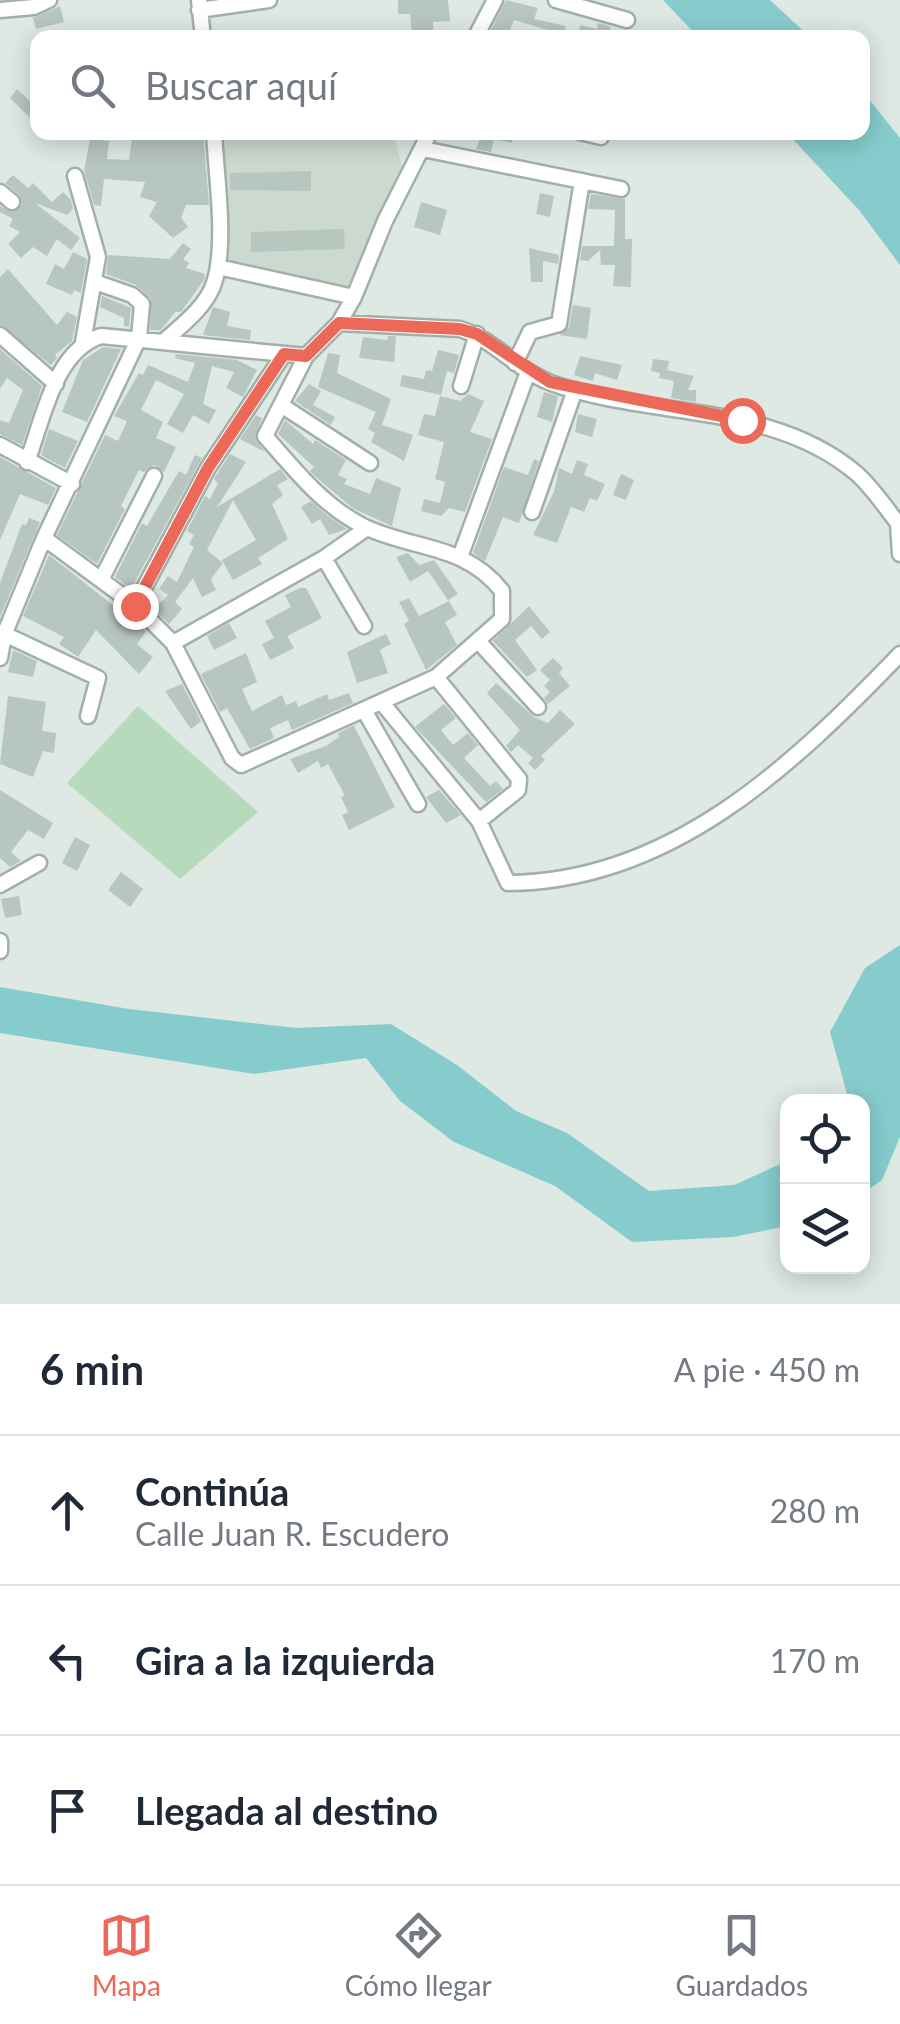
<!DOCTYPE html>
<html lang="es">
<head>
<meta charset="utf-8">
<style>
	body { margin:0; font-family:Lato,sans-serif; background:#f6f6f7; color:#1f2937 }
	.controls { position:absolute; right:30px; bottom:30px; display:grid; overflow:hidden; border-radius:20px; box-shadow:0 5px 25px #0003 }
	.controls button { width:90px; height:90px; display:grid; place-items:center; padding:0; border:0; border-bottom:2px solid #e0e1e3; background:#fff; color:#1f2937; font:50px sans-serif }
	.stop { position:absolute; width:30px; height:30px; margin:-22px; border:8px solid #ec6859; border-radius:50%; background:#fff }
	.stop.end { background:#ec6859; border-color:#fff; box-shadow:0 2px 10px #0008 }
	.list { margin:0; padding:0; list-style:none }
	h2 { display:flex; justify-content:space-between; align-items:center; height:130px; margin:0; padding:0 40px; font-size:42px }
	h2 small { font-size:32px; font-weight:400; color:#747a83 }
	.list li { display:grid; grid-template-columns:65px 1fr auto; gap:30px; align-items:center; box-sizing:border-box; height:150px; padding:0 40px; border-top:2px solid #e0e1e3 }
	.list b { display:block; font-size:38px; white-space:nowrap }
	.list p { margin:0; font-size:32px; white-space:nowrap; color:#747a83 }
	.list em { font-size:32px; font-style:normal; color:#747a83 }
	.icon { flex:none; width:55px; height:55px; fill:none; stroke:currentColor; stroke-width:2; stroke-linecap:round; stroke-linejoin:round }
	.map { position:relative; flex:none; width:900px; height:1304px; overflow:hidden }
	.search { position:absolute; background:#fff; box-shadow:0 5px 25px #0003; left:30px; right:30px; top:30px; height:110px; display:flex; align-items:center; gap:25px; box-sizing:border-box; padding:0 35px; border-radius:20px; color:#747a83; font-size:38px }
	.sheet { height:580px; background:#fff }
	nav { display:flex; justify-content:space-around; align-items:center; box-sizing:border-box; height:140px; border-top:2px solid #e0e1e3; background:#fff; font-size:28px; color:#747a83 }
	nav a { display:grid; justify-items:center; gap:5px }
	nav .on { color:#ec6859 }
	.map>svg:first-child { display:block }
	.built { fill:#ccd9d1 }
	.green { fill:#b7dabc }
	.water { fill:#87cccd }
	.building { fill:#b7c6be }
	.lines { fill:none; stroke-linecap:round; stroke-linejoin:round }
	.minor-casing { stroke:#a1b0a9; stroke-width:19 }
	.minor { stroke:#fff; stroke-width:14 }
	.route { stroke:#ec6859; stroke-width:12 }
</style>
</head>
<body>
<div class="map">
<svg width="900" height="1304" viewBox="0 0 900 1304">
	<rect width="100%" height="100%" fill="#dee9e3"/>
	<path class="built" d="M273 133H393L402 166 347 292 224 264 223 140Z"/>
	<path class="green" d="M138 706 258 812 180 879 67 783Z"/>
	<path class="water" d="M663 0H770L810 37H698Z
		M863 92 900 138V265L859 210 787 133 862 132Z
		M900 945V1137L882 1180 863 1193 862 1102 849 1101 830 1032 865 968Z
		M0 987 129 1009 296 1028 391 1024 457 1065 516 1111 567 1133 649 1191 734 1185 787 1161V1226L733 1237 632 1242 555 1186 454 1142 400 1101 366 1058 254 1074 0 1033Z"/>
	<path class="building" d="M398 0H448L450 21 433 22 434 38H412L410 14H398Z
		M506 0 538 8 534 19 566 26 564 35 514 20 507 38H487Z
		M60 6 64 22 36 29 33 18Z
		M598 23 611 27 610 32 618 38 578 36 580 25 597 29Z
		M17 89 34 105 38 102V126L10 98Z
		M133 132H203L209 205H186L181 218 188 227 173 238 149 216 157 202 140 197 145 182 104 179 101 206 94 205 84 171 90 139 109 141 107 159 129 160Z
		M483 132H514L512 143 494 139 491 152 476 149Z
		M311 171V191L230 190V173Z
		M13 175 28 188 33 183 52 202 63 192 71 200 73 209 67 215 35 203 80 238 71 250 57 239 47 256 33 247 21 258 8 244 20 232 9 226 13 219 0 212V206L11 212 22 205 19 195 5 183Z
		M540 193 554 196 550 217 536 214Z
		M591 194 625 199V239H632L631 287 613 286 615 265H601L600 250 588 261 580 260 582 246H614L615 210 588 209Z
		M421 202 447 210 440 235 414 227Z
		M344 229 345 249 251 252V232Z
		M183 243 191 249 183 259 189 263 186 268 205 274 204 280 181 312H175L161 330H150L151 299 136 285 106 274 108 255 170 259Z
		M529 248 559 255 558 264 543 261V282H531Z
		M73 252 87 259 81 293 74 290 72 295 46 284 55 264 64 269Z
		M8 269 57 325 67 312 77 317 72 341 55 355 57 358 51 365 0 325V277Z
		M102 296 131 308 129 327 124 326V318L100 307Z
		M573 305 591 308 587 339 559 335 569 327Z
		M213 307 230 312 227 326 251 330 250 340 203 335Z
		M388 336H396L394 362 359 358 363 337 387 340Z
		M103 347 121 349 87 422 62 412 83 360Z
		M0 349 42 386 22 445 0 434V420L9 423 23 390 7 378 0 389Z
		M438 350 459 355 454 373 447 371 441 395 400 386 402 375 424 379 426 370 432 371Z
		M328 353 340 355 337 373 391 399 382 425 413 435 404 461 371 442 375 433 368 429 376 412 318 387Z
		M176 354 237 360 257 370 243 397 226 388 234 372 212 366 203 404 216 410 209 424 193 415 183 433 167 424 184 394 156 380 141 410 163 422 156 438 176 447 164 472 154 465 144 472 139 470 121 506 125 509 97 564 57 535 105 435 118 441 127 421 114 416 139 373 143 375 148 365 188 382 195 363 175 358Z
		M580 356 622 365 617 380 595 373 593 381 574 375Z
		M653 359 669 361 667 370 694 376 688 390H696V402L671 398 674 381 659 378 660 373 651 371Z
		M309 384 321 391 313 405 335 417 331 425 295 401Z
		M544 392 558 396 552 422 537 417Z
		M468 394 484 401 470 432 492 439 465 512 449 508 441 516 421 511 424 499 440 503 445 482 435 479 444 442 418 435 424 414 435 416 440 396 460 401Z
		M578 414 597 419 592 437 575 432Z
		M256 415 262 418 255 438 265 452 240 439Z
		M285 420 313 444 315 440 346 460 338 475 347 479 344 484 370 494 376 478 401 488 392 526 354 509 317 478 310 471 314 467 278 434Z
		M49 429 78 441 65 468 41 455Z
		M230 454 246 462 217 507 280 469 288 479 277 485 283 495 272 504 288 539 258 558 262 564 233 580 222 560 256 540 233 500 207 550 223 563 211 579 216 590 202 597 193 578 175 602 182 609 169 624 154 609 168 595 159 589 168 576 177 582 194 547 189 544 194 535 187 531 205 496 210 499 218 483 214 479Z
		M195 455 202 458 131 589 115 577 142 523 147 526 179 471 186 475Z
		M0 457 56 488 48 505 20 494 0 540Z
		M534 459 539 461 519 523 503 517 485 561 473 553 504 467 528 475Z
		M577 460 588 464 584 475 605 484 597 501 590 498 584 512 571 507 557 543 533 535 554 492 559 468 572 474Z
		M621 474 634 480 626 500 613 495Z
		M311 501 328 516 347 529 329 535 320 519 312 524 301 507Z
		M29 518 40 522 0 617V583L22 524 26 525Z
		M408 553 419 565 434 560 458 594 448 600 428 571 410 582 396 557Z
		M49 555 146 631 137 644 153 657 139 674 96 630 78 657 59 644 64 637 23 616Z
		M300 588H306L322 618 287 636 294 648 270 660 262 644 274 638 265 621 291 607 285 595Z
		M409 598 419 616 449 601 457 615 445 622 457 645 426 670 404 624 409 621 399 602Z
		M529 606 550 632 542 639 531 626 515 640 537 670 527 677 493 641Z
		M229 623 237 638 214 650 207 636Z
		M386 634 391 644 380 650 388 673 357 683 347 652Z
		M13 650 37 661 33 677 8 672Z
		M246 653 257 682 242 689 252 711 282 695 286 705 296 701 298 707 327 694 329 700 349 693 353 703 292 730 288 720 270 728 274 738 250 749 227 708 220 712 201 674Z
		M553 658 563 668 559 673 570 686 548 704 544 698 550 692 544 686 550 680 540 670Z
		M496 683 534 717 548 723 560 710 575 724 541 756 545 760 535 770 528 763 533 758 518 745 511 752 506 746 520 730 487 693Z
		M182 684 201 721 191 729 165 691Z
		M8 696 46 702 42 731 56 733 54 753 43 751 33 777 0 764Z
		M444 704 456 718 441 730 453 745 468 733 478 745 464 758 490 786 496 781 503 789 486 802 415 727Z
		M359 723 354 726 395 807 349 830 342 815 348 812 341 797 345 796 328 764 321 768 318 761 298 773 290 759 326 746 339 737 338 733Z
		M0 790 53 823 44 839 28 830 11 852 21 861 10 867 0 858Z
		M439 790 461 815 446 823 426 797Z
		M75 837 90 845 77 871 62 863Z
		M121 872 143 889 130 907 108 890Z
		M19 896 22 915 5 918 1 899Z"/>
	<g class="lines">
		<g class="minor-casing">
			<path id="minor" d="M199 0 203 38
				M556 0 627 20
				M0 10 34 7 49 0
				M199 10 269 0
				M475 38 495 0
				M580 132 601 137
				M423 149 621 189
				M75 176 98 257 83 342
				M0 192 12 202
				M218 267 354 297
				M339 323 460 329C495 340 517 370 551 383 651 419 770 401 856 473 873 488 886 508 900 526
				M0 335 56 384
				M163 342C181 326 207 306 214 283 227 244 216 175 214 132
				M515 363 530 332 559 324 582 181
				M461 386 477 334
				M281 405 370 463
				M0 445 72 484
				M27 462C43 420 54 351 101 336L306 356
				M532 512 575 390
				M898 523 900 554
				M44 538 135 605 173 643 232 758 241 765 436 677 502 619V591C465 543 411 550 363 526 322 505 295 470 265 436L306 356 339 323 354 297 385 221 430 132
				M460 557 528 372
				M324 558 364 626
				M101 580 154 476
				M135 605 208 468 284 354
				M0 632 98 678 88 716
				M479 642 538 707
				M173 643 324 558 367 528
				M0 658 4 635 44 538 139 338 142 304 132 295 95 282
				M436 677 519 779 518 790 479 821
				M383 704 479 821 508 883C671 882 793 765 900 654
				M364 710 418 804
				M0 885 39 863
				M0 941V951"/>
		</g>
		<use href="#minor" class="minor"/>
	</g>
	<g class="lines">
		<path class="route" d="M135 606 208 468 284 354 306 356 339 323 460 329 477 334 550 382 742 420"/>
	</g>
</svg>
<div class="controls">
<button><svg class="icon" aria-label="locate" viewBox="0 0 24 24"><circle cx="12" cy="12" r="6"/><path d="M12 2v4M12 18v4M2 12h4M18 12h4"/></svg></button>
<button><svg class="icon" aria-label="layers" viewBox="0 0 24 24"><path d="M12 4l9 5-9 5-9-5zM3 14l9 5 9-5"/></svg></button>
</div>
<div class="stop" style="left:742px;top:420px"></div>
<div class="stop end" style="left:135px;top:606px"></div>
<div class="search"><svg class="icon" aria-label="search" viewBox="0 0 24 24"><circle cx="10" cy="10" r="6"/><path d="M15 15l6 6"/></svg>Buscar aquí</div>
</div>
<section class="sheet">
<h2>6 min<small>A pie · 450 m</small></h2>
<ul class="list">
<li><svg class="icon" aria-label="ahead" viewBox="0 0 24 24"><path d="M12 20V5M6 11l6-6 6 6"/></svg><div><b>Continúa</b><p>Calle Juan R. Escudero</p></div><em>280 m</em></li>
<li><svg class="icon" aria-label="left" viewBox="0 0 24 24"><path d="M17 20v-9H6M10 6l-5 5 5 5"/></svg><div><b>Gira a la izquierda</b></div><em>170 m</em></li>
<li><svg class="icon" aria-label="arrive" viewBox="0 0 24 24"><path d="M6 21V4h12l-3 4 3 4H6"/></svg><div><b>Llegada al destino</b></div></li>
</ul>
</section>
<nav>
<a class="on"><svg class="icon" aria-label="map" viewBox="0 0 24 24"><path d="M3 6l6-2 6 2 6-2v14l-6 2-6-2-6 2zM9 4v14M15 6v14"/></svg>Mapa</a>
<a><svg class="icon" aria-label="directions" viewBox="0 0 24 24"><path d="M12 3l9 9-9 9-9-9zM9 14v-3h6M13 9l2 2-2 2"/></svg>Cómo llegar</a>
<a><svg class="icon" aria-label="saved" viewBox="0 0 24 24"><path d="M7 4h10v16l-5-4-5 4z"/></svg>Guardados</a>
</nav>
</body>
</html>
